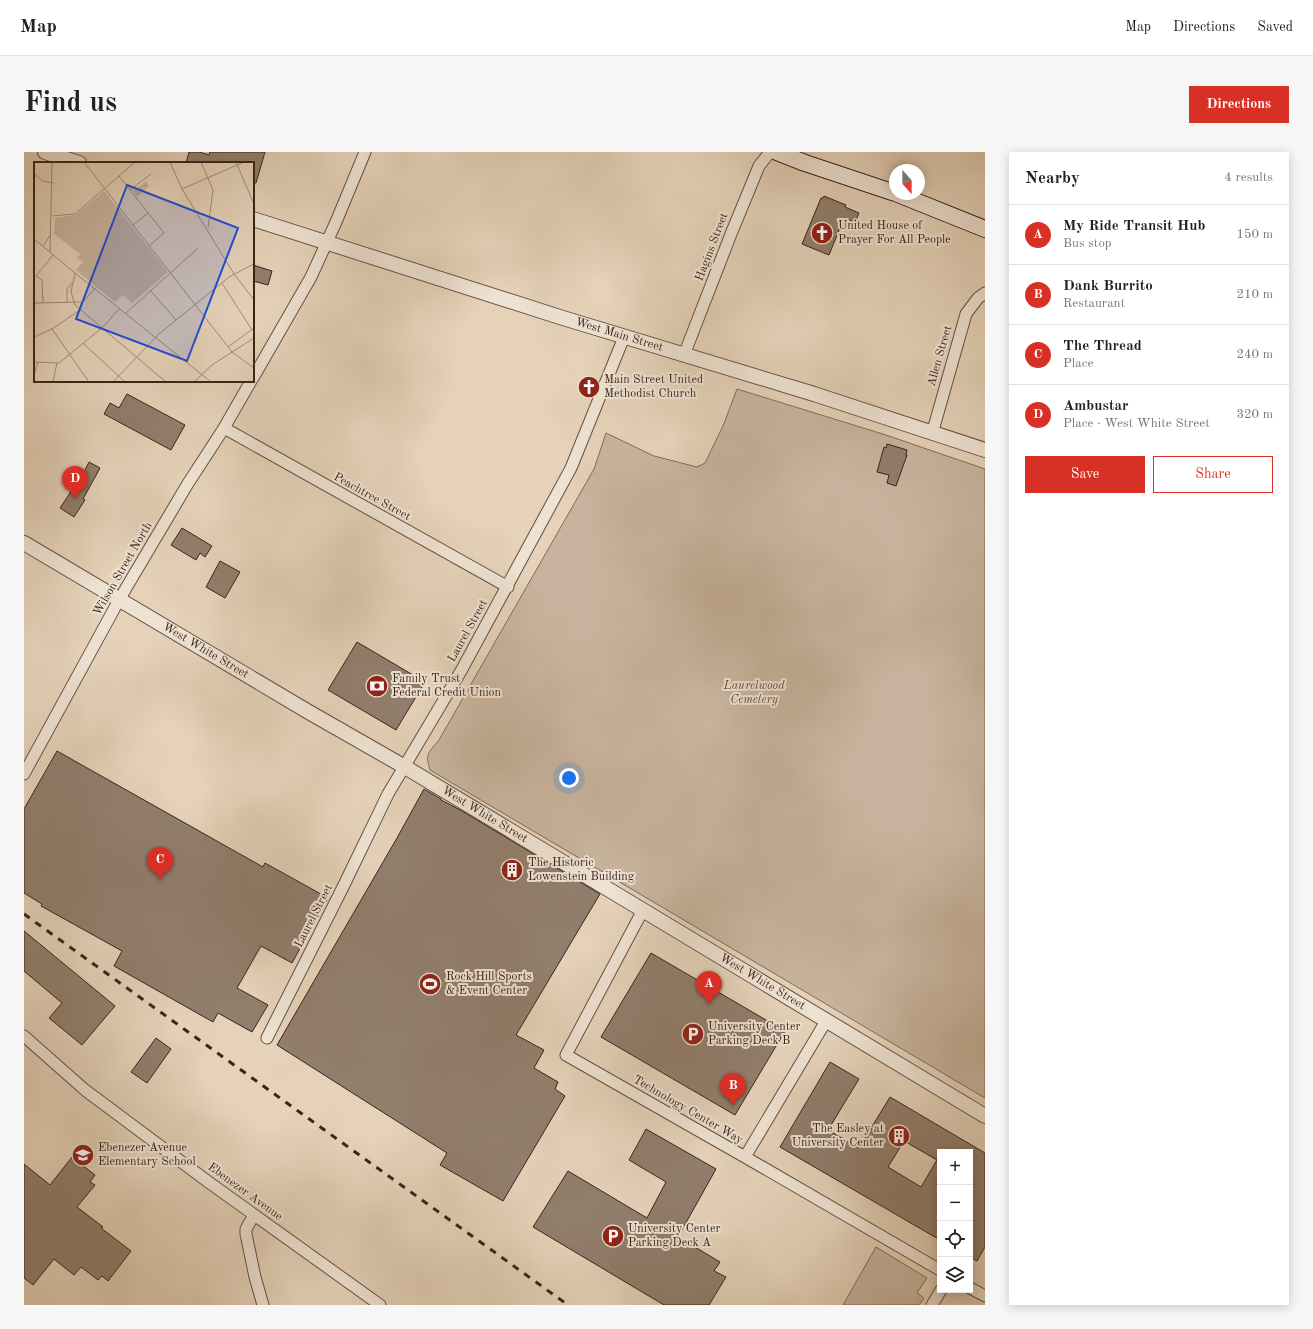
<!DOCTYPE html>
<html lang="en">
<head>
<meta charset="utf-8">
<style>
	body { margin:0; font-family:"Old Standard TT",serif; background:#f6f6f6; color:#222 }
	.controls { position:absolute; right:12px; bottom:12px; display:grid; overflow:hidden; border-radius:0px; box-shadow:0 2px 10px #0003 }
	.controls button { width:36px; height:36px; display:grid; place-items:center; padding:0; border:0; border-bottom:1px solid #e0e0e0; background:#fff; color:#222; font:20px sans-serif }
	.compass { position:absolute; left:865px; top:12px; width:36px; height:36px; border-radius:50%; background:#fff; box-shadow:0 2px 10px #0003; rotate:159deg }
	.you { position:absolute; left:545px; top:626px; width:14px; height:14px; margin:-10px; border:3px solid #fff; border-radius:50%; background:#1a73e8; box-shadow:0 0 0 6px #1a73e833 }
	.badge { display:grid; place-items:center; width:26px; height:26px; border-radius:50%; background:#d93025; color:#fff; font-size:13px; font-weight:700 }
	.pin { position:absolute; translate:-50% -33px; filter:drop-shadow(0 1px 2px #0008) }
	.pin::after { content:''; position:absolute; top:21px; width:14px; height:12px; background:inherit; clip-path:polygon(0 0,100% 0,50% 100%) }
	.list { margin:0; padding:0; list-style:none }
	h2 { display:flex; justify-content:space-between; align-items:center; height:52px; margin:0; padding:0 16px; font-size:17px }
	h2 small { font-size:13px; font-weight:400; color:#767676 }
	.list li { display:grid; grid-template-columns:26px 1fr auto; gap:12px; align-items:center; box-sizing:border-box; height:60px; padding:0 16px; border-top:1px solid #e0e0e0 }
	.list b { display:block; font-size:15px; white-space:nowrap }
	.list p { margin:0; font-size:13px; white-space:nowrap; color:#767676 }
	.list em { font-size:13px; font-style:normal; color:#767676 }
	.actions { display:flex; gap:8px; padding:12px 16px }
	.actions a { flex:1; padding:9px 0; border:1px solid #d93025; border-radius:0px; text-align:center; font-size:14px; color:#d93025 }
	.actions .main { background:#d93025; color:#fff }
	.icon { flex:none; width:22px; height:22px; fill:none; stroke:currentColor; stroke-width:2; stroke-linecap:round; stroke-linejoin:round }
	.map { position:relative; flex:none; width:961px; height:1153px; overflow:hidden; border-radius:0px }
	header { display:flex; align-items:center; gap:24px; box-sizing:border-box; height:56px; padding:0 20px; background:#fff; border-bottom:1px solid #e0e0e0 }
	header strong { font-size:19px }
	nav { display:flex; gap:22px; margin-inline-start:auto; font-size:14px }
	.intro { display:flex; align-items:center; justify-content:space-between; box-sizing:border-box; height:96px; padding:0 24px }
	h1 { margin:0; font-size:28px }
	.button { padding:10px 18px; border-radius:0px; background:#d93025; color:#fff; font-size:14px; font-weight:700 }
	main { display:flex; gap:24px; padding:0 24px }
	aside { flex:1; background:#fff; border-radius:0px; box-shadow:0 2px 10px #0003 }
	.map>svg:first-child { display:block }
	.green { fill:#c8b49e; stroke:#806c5c }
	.building { fill:#927e6d; stroke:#39241a; fill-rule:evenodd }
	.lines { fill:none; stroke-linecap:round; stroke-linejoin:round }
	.minor-casing { stroke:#645042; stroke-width:13 }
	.tertiary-casing { stroke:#645042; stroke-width:16 }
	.secondary-casing { stroke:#39241a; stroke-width:18 }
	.minor { stroke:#eee2d2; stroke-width:11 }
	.tertiary { stroke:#eee2d2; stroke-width:14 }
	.secondary { stroke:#eee2d2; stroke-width:16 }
	.rail { stroke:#39241a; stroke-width:3; stroke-dasharray:7 7; stroke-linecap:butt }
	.labels { text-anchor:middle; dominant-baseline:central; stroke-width:4; stroke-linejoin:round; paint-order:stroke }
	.poi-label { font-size:12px; fill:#39241a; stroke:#eee2d2; text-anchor:start }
	.street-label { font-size:12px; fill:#39241a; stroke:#eee2d2 }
	.park-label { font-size:12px; font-style:italic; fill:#5d483b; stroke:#eee2d2 }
	.inset-road { fill:none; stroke:#a08c79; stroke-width:1 }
	.view { fill:#1d4ed8; fill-opacity:0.15; stroke:#1d4ed8; stroke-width:2 }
	.inset-edge { fill:none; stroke:#39241a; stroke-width:2 }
</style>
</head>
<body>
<header>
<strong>Map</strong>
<nav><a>Map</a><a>Directions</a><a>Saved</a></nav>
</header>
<div class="intro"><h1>Find us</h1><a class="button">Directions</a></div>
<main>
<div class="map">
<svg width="961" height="1153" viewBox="0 0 961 1153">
	<rect width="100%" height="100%" fill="#e5d2b9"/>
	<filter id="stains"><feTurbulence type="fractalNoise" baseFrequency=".005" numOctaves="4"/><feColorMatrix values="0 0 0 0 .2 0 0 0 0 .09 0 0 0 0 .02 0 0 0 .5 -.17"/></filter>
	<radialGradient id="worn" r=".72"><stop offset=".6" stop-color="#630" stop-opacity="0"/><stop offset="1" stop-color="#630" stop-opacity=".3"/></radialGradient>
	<path class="green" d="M713 237 862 283 961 317V946L406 618C401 602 404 601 415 588L570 317 582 281 630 304 673 315 681 311 699 274Z
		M852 1095 903 1126 893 1141 900 1146 895 1153H819Z"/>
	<path class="building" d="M165 0H175L185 3 186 0H241L232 31H229V11H162Z
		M800 44 822 53 821 55 835 61 831 70 820 66 805 103 778 92 797 46H799Z
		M229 113 248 119 244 133 229 129Z
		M103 242 161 273 147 298 80 262 86 251 95 256Z
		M863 292 883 298 882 303H883L872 334 863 331 865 323 853 320 860 295 862 296Z
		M65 310 76 316 59 347 61 348 50 365 36 356 54 329 55 330Z
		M158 376 188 394 181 405 176 401 172 408 147 393Z
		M196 409 216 420 201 446 182 435Z
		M333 490 401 530 372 578 304 538Z
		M33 599 239 715 241 711 304 746 268 811 237 794 213 836 244 853 228 880 194 861 189 870 90 814 98 799 17 754 18 752 0 741V657Z
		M400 637 417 647V648L438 659 576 742 492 883 520 898 510 916 534 930 531 937 541 944 479 1049 416 1013 423 1001 253 893 373 686Z
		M0 779 91 854 58 893 25 866 38 851 0 819Z
		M627 801 761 879 711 963 577 885Z
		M132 886 147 897 123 931 107 920Z
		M806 910 835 927 804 978 835 996 866 945 961 1001V1095L953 1109 946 1105V1000H916V1088L756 995ZM880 989 913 1008 897 1035 864 1015Z
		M622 977 692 1017 654 1085 696 1110 690 1119 702 1125 685 1153H640L509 1075 544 1019 623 1066 642 1030 605 1008Z
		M48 1005 71 1023 66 1030 71 1033 53 1055 79 1075 77 1076 107 1099 84 1129 78 1124 74 1128 57 1115 50 1123 30 1107 9 1133 0 1126V1012L26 1033Z"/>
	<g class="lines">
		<g class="minor-casing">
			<path id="minor" d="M660 203 707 82 735 14 746 0
				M229 226 287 125 312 70 341 0
				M200 276 484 435
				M908 282 942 162 954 146 961 141
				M0 622 95 448 163 333 200 276 227 229
				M619 758 542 903 721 1005 916 1118
				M0 884 61 938 183 1029 356 1153
				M243 886 319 735 364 642 437 519 547 316 600 185
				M721 1005 802 869
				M230 1063 222 1077V1082L231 1125 239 1153
				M946 1136 961 1144
				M908 1153 917 1138"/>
		</g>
		<g class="tertiary-casing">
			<g id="tertiary">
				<path d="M21 0 55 11"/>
				<path id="s1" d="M229 67 539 166 790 242 961 298"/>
				<path id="s2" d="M0 391 283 559 381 615 961 964"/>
			</g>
		</g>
		<g class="secondary-casing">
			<path id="secondary" d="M753 0 781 11 871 41
				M874 42 961 77"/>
		</g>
		<use href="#minor" class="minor"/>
		<use href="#tertiary" class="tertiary"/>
		<use href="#secondary" class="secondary"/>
		<path class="rail" d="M0 762 544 1153"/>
	</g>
	<defs>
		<g id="church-disc" transform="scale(1.15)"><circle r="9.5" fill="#8f2418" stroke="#eee2d2"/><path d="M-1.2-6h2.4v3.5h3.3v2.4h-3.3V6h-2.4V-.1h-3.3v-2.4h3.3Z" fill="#fff"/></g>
		<g id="bank-disc" transform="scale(1.15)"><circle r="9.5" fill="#8f2418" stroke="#eee2d2"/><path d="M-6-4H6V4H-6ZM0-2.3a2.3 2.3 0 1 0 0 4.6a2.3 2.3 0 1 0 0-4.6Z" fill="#fff"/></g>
		<g id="building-disc" transform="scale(1.15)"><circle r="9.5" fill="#8f2418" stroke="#eee2d2"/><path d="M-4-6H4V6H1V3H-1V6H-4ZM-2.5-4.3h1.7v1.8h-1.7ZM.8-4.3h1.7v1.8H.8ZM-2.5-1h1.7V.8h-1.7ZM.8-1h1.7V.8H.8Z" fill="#fff"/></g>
		<g id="stadium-disc" transform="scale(1.15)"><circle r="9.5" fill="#8f2418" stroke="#eee2d2"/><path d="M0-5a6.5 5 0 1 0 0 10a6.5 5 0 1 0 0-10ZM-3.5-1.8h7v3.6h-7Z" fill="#fff"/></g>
		<g id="parking-disc" transform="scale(1.15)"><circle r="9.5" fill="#8f2418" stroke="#eee2d2"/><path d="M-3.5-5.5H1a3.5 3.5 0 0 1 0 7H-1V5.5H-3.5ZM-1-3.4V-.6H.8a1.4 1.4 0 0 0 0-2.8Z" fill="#fff"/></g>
		<g id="school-disc" transform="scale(1.15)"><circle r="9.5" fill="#8f2418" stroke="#eee2d2"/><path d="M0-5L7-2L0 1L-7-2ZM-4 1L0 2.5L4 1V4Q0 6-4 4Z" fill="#fff"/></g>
	</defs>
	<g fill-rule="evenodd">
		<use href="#church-disc" x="798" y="81"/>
		<use href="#church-disc" x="565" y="235"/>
		<use href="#bank-disc" x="353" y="534"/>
		<use href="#building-disc" x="488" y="718"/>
		<use href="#stadium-disc" x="406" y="832"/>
		<use href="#parking-disc" x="669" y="882"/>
		<use href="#building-disc" x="875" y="984"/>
		<use href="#school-disc" x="59" y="1003"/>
		<use href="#parking-disc" x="589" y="1084"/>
	</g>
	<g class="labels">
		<g class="poi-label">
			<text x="814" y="74">United House of<tspan x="814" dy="14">Prayer For All People</tspan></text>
			<text x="580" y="228">Main Street United<tspan x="580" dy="14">Methodist Church</tspan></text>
			<text x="368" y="527">Family Trust<tspan x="368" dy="14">Federal Credit Union</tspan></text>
			<text x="504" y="711">The Historic<tspan x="504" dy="14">Lowenstein Building</tspan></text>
			<text x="422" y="825">Rock Hill Sports<tspan x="422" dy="14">&amp; Event Center</tspan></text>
			<text x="684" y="875">University Center<tspan x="684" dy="14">Parking Deck B</tspan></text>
			<text x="860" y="977" text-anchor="end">The Easley at<tspan x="860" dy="14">University Center</tspan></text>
			<text x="74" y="996">Ebenezer Avenue<tspan x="74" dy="14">Elementary School</tspan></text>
			<text x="604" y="1077">University Center<tspan x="604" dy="14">Parking Deck A</tspan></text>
		</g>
		<g class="street-label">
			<text transform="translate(688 95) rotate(-69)">Hagins Street</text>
			<text stroke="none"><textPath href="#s1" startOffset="384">West Main Street</textPath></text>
			<text transform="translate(916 204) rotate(-74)">Allen Street</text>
			<text transform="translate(348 345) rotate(29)">Peachtree Street</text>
			<text transform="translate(99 417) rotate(-60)">Wilson Street North</text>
			<text transform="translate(444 479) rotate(-61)">Laurel Street</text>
			<text stroke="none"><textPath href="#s2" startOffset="211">West White Street</textPath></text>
			<text stroke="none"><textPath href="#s2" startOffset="535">West White Street</textPath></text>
			<text transform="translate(290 764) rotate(-63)">Laurel Street</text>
			<text stroke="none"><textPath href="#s2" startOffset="859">West White Street</textPath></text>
			<text transform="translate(664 958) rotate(30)">Technology Center Way</text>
			<text transform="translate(221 1040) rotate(36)">Ebenezer Avenue</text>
		</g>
		<g class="park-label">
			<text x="730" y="534">Laurelwood<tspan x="730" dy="14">Cemetery</tspan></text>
		</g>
	</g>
	<g transform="translate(10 10)">
		<rect width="220" height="220" fill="#e5d2b9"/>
		<path d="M112 19 115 24 103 35 99 29ZM70 29 134 110 98 141 89 133 81 140 42 108 49 100 43 96 46 92 20 72 21 56 42 53Z" fill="#c8b49e"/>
		<path class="inset-road" d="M50 0 198 190 220 206M136 0 148 27 200 112 220 138M167 0 179 28 174 66M202 0 220 42M0 12 9 19 19 21M85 14 130 71 115 84M148 27 210 0M96 28 117 12M18 54 41 52 101 0M99 63 114 51M0 77 41 111 37 130 41 143 132 220M9 84 17 72M16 90 18 0M41 111 177 220M188 121 218 168M116 128 142 158M0 141 49 140 61 126M9 141 8 118 2 114 19 93M33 141V127L38 121M92 151 164 86M18 167 55 220M0 175 18 167 46 148M49 181 91 220M194 185 220 166M0 200 25 201 69 165 86 146M0 213 4 200M19 220 23 201M79 220 125 172 195 115 220 102M160 220 178 203 220 176"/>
		<path class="view" d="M93 23 204 66 153 199 42 157Z"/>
		<rect width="220" height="220" class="inset-edge"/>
	</g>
	<rect width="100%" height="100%" filter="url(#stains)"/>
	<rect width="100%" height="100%" fill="url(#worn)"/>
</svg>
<div class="controls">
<button>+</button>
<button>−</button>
<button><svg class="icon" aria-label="locate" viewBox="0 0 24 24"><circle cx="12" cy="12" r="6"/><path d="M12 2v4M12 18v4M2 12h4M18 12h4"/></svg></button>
<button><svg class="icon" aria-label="layers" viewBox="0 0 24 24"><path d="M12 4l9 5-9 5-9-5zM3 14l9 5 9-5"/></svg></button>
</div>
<svg class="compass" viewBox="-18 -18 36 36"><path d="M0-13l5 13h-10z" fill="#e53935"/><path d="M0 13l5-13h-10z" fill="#767676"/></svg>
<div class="you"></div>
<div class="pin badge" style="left:685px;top:852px">A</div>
<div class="pin badge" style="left:709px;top:954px">B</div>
<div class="pin badge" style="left:136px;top:728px">C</div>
<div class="pin badge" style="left:51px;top:347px">D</div>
</div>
<aside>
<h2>Nearby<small>4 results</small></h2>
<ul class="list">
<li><span class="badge">A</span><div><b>My Ride Transit Hub</b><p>Bus stop</p></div><em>150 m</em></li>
<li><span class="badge">B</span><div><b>Dank Burrito</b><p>Restaurant</p></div><em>210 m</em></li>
<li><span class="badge">C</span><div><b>The Thread</b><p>Place</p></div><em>240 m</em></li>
<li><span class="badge">D</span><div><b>Ambustar</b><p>Place · West White Street</p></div><em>320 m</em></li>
</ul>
<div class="actions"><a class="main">Save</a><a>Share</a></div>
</aside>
</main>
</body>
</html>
